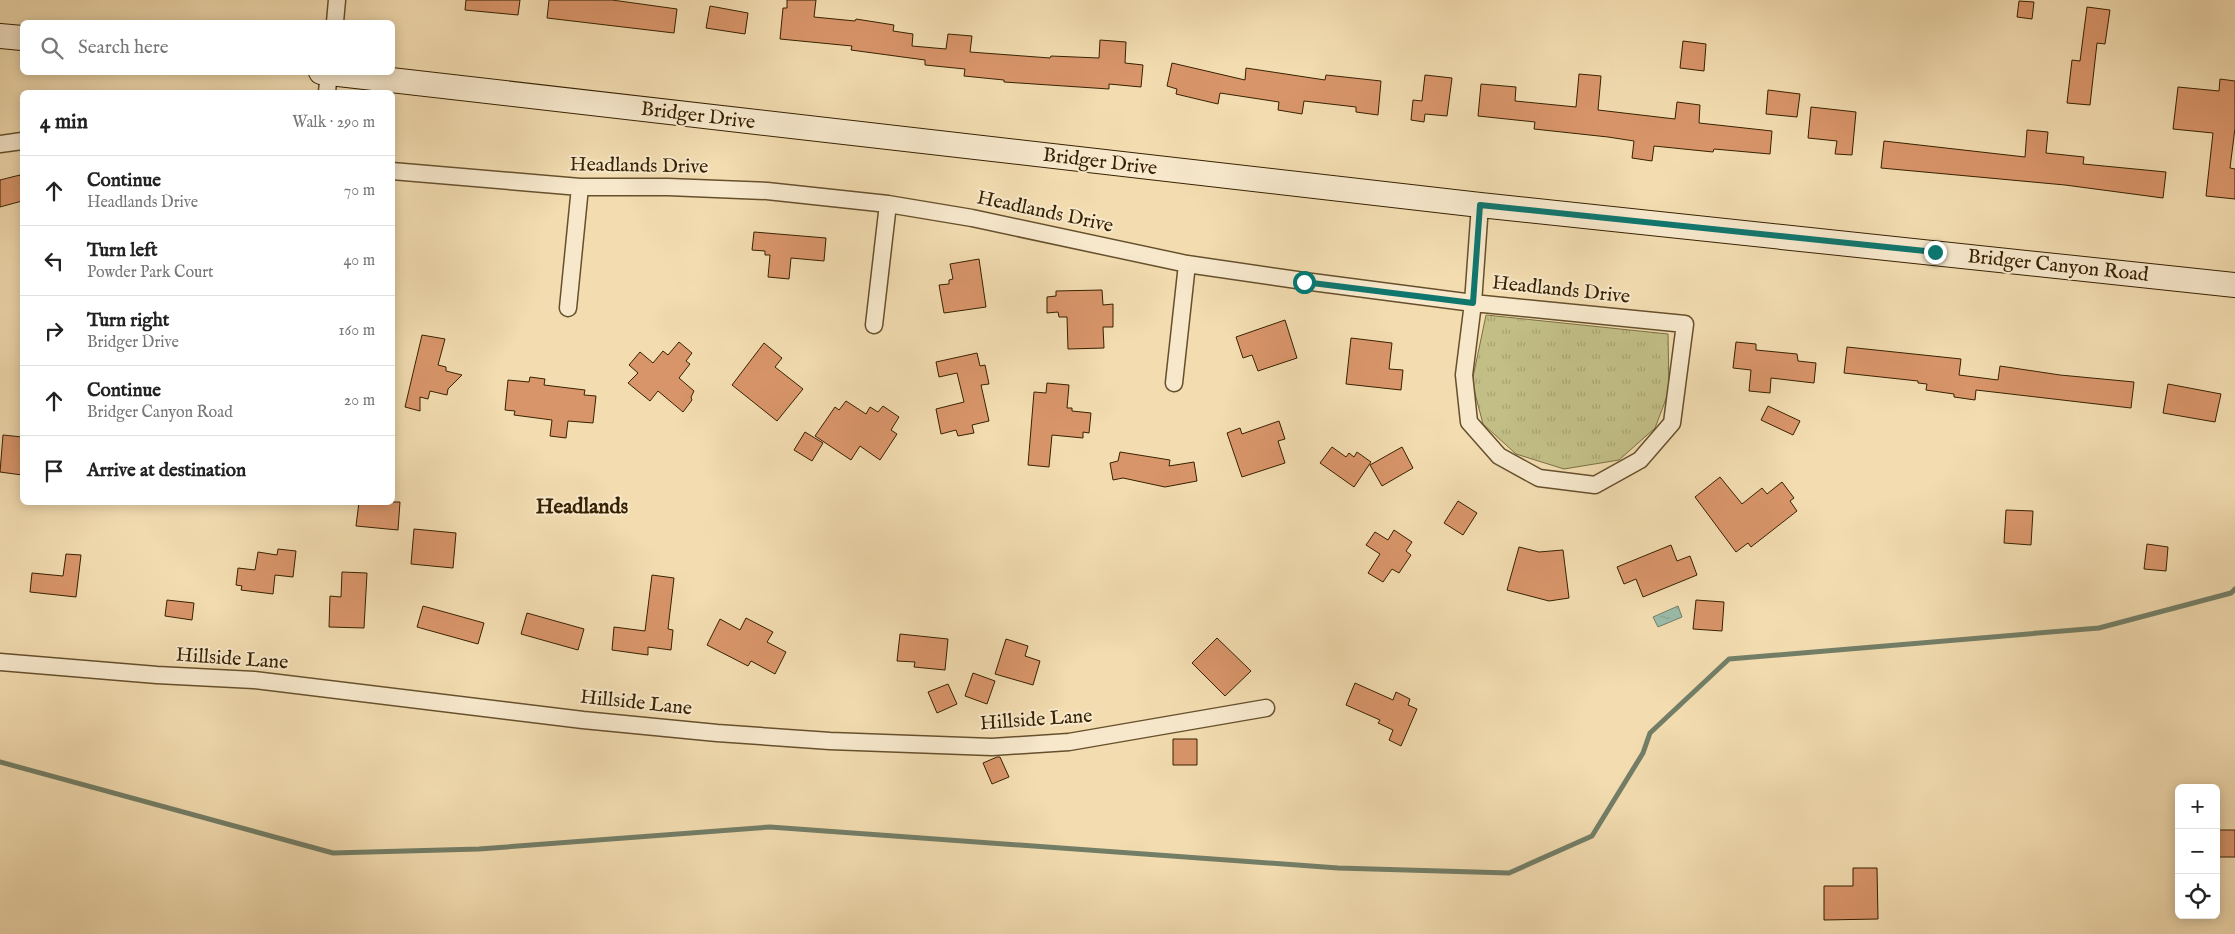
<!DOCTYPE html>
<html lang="en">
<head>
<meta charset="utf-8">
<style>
	body { margin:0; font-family:"IM FELL English",serif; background:#f2f2f2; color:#222 }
	.controls { position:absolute; right:15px; bottom:15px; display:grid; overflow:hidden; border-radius:8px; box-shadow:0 2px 12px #0003 }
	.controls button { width:45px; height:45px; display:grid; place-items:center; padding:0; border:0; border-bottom:1px solid #e0e0e0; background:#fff; color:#222; font:25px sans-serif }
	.stop { position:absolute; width:15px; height:15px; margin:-11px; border:4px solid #0f766e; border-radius:50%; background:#fff }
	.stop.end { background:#0f766e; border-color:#fff; box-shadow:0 1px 5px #0008 }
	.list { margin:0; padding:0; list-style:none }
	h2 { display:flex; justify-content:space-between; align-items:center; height:65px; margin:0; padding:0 20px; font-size:21px }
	h2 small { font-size:16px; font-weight:400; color:#767676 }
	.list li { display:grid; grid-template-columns:32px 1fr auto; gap:15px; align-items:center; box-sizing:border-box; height:70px; padding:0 20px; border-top:1px solid #e0e0e0 }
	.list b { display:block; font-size:19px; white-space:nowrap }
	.list p { margin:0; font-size:16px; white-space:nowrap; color:#767676 }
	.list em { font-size:16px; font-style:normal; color:#767676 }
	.icon { flex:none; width:28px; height:28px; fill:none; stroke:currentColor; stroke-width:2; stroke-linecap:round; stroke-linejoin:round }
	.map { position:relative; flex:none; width:2235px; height:934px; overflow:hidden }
	.search { position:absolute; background:#fff; box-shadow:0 2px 12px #0003; left:20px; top:20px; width:375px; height:55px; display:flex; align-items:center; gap:12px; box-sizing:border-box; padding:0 18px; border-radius:8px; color:#767676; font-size:19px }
	.panel { position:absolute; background:#fff; box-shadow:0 2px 12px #0003; left:20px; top:90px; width:375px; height:415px; border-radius:8px }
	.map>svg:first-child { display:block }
	.grass { fill:url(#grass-tufts); stroke:#7c7043 }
	.water { fill:url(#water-ripples); stroke:#737e67 }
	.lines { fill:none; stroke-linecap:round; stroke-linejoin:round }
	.stream { stroke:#737e67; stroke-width:5 }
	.building { fill:#d9956a; stroke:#372100 }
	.minor-casing { stroke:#66502c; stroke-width:19 }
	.secondary-casing { stroke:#372100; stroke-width:26 }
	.minor { stroke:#f7e8cc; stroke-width:16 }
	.secondary { stroke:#f7e8cc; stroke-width:24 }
	.route { stroke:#0f766e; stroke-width:6 }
	.labels { text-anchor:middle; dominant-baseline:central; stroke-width:4; stroke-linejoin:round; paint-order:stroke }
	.street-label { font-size:20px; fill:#372100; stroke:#f7e8cc }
	.neighbourhood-label { font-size:21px; font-weight:bold; fill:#372100; stroke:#f7e8cc }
</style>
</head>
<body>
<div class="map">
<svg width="2235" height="934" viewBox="0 0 2235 934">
	<defs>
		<pattern id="grass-tufts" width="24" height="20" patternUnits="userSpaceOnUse" patternTransform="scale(1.25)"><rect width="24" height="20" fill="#c2be86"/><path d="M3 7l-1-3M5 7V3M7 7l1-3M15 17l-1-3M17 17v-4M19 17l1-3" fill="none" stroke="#a7a372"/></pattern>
		<pattern id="water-ripples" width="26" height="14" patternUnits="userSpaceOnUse" patternTransform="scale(1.25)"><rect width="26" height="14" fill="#9bbcab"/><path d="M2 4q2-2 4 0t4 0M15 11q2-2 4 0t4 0" fill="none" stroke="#86a191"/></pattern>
	</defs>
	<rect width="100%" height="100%" fill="#f2dcb0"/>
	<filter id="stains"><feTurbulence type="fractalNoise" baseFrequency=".004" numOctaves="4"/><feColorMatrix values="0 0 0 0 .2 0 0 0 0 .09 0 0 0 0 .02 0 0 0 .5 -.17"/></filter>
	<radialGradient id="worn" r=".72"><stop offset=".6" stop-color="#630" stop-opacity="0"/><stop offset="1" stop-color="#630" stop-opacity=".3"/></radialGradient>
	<path class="grass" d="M1486 315 1668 334 1669 391 1655 428 1619 460 1564 469 1516 454 1483 424 1472 382Z"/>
	<path class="water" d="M1678 606 1682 617 1658 627 1653 617Z"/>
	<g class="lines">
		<path class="stream" d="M0 762 333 853 479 849 770 827 1338 868 1509 873 1592 836 1643 753 1650 733 1729 659 2099 628 2231 593 2235 589"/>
	</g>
	<path class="building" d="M466 0H520L518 15 465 10Z
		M549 0H612L677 9 674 33 547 18Z
		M787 0H816L814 17 855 21 856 19 894 25 893 31 913 34 912 46 946 49 948 34 972 36 970 52 1050 58 1051 56 1099 58 1100 40 1126 42 1125 63 1143 65 1141 87 1109 84V89L1004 82V80L964 76 965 69 925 65V60L851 50 852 46 780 39 783 8H787Z
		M2019 1 2034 2 2032 19 2017 17Z
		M710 6 748 13 745 34 706 28Z
		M2087 7 2110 10 2105 44 2097 43 2090 105 2067 103 2072 60 2080 61Z
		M1683 41 1706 44 1704 71 1680 68Z
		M1172 63 1245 80 1246 68 1325 80 1326 75 1381 81 1378 115 1356 112V107L1304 101 1302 114 1278 110 1279 102 1220 93 1218 104 1176 94 1177 89 1167 86Z
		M1579 74 1601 76 1598 110 1675 119 1677 102 1700 105 1699 123 1772 131 1770 154 1714 149 1713 152 1654 146 1652 161 1632 158 1634 141 1608 137 1534 129 1535 122 1478 116 1481 84 1516 87 1515 101 1576 107Z
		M1425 75 1452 78 1447 116 1425 114 1424 122 1411 120 1413 100 1422 101Z
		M2220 79 2235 81V128L2230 168 2235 169V199L2206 196 2213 133 2173 129 2178 87 2219 91Z
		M1768 90 1800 94 1797 117 1766 114Z
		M1811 107 1856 112 1852 155 1835 154 1837 141 1808 138Z
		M2027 130 2048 132 2046 153 2084 157 2083 164 2166 172 2163 198 2065 185 1881 168 1884 141 2025 157Z
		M20 175 22 184V201L0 207V180Z
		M754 232 826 238 824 261 791 258 789 279 768 277 770 255H765V251L752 250Z
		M979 259 986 307 944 313 939 285 949 284V280L953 279 950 264Z
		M1102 290 1103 305 1113 304V327H1103L1104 348 1068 349 1067 317H1059L1058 312 1047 313V297L1056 296V291Z
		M1285 320 1297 358 1258 371 1252 355 1243 358 1236 337Z
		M422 335 445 339 438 365 446 367V371L462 375 448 389 447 395 430 391 428 399 420 397V411L405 407Z
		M1351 338 1392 343 1389 369 1403 370 1401 390 1346 384Z
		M679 342 692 353 686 361 690 364 679 378 694 391 691 397 692 400 683 412 658 391 650 401 628 383 638 373 629 365 640 352 653 363 663 351 668 355Z
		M1736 342 1756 344V350L1797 354 1798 361 1816 363 1814 383 1771 378 1770 393 1749 391 1751 370 1733 368Z
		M764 343 782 358 775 367 803 389 777 421 732 385Z
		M1847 347 1961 359 1959 375 1998 380 2000 366 2060 375 2134 382 2131 408 1976 390 1975 400 1954 397V394L1926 390 1927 384 1918 383V381L1844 373Z
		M977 353 980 366 985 365 989 384 981 385 989 421 972 425 974 433 958 436 956 430 941 434 936 409 964 402 957 373 939 377 936 362Z
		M530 377 545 379 544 385 585 390 584 395 596 396 593 423 568 421 566 438 550 436 552 420 514 415 515 411 505 410 508 380 529 382Z
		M1047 383 1069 385 1067 408H1072V411L1091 413 1089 433 1083 432V438L1052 435 1049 467 1028 465 1034 392 1046 393Z
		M2168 384 2221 394 2215 422 2163 413Z
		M846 401 866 414 870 407 878 412 883 406 899 417 891 430 897 434 880 460 860 446 851 460 815 436 835 407 839 410Z
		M1768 406 1800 421 1793 435 1761 420Z
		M1279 421 1285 439 1278 441 1285 463 1242 477 1227 433 1240 428 1242 434Z
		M805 432 823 443 812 461 794 450Z
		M3 435 22 437V475L0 472Z
		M1332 447 1346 457 1349 453 1354 457 1357 452 1371 462 1354 487 1320 463Z
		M1402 447 1413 468 1382 486 1370 465Z
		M1120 452 1170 460 1169 466 1194 462 1197 481 1165 487 1123 478 1113 480 1110 463 1118 461Z
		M1720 477 1742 504 1762 488 1767 494 1782 482 1794 498 1790 501 1797 511 1751 547 1748 543 1736 552 1695 497Z
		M1458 501 1477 513 1463 535 1444 523Z
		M359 502H400L398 530 356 526Z
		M2006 510 2033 511 2031 545 2004 543Z
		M414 529 456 533 453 568 411 564Z
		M1394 530 1412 542 1406 551 1411 555 1399 573 1392 569 1383 582 1368 573 1380 554 1366 545 1375 532 1388 540Z
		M2147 544 2168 547 2166 571 2144 569Z
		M1671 545 1677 561 1690 556 1697 575 1643 597 1636 579 1624 584 1617 567Z
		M1519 547 1539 552 1563 550 1569 598 1549 601 1507 590Z
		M278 549 296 551 293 577 275 575 273 594 241 590 242 586 236 585 238 568 255 570 258 552 277 555Z
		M66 554 81 555 76 597 30 592 32 573 63 576Z
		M342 572 367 573 364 628 329 627 330 596 341 597Z
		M652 575 674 578 668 629 673 630 671 650 648 647V655L612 650 614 627 645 631Z
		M167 600 194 603 192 620 165 616Z
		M1696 600 1724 602 1722 631 1693 629Z
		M423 606 484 623 478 644 417 627Z
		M527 613 584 629 578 650 521 634Z
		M746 618 773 632 767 642 786 652 775 674 751 661 748 666 707 645 720 619 740 630Z
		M900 634 948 639 945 670 914 667 915 662 897 661Z
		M1217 638 1251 671 1225 696 1192 663Z
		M1006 639 1028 646 1025 656 1040 661 1033 685 995 674Z
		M973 673 995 681 987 704 965 696Z
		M1355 683 1393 700 1396 692 1410 699 1408 705 1417 709 1401 746 1389 740 1393 730 1378 723 1380 720 1346 705Z
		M948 684 957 704 937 713 928 692Z
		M1173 739H1197V765H1173Z
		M997 757H1000L1009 777 992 784 983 763Z
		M2216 830H2235V857H2216Z
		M1853 868H1877L1878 919 1824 920V886H1853Z"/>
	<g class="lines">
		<g class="minor-casing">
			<path id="minor" d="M335 22 337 0
				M327 92 329 72
				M0 144 22 141
				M392 171 580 187H668L767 191 888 204 972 218 1187 264 1304 281 1473 303 1685 324 1672 423 1640 460 1595 485 1539 478 1499 456 1469 422 1464 375 1473 303 1480 205
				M568 308 580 187
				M874 325 888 204
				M1174 383 1187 264
				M0 662 157 675 254 680 583 720 717 733 830 741 992 747 1069 742 1266 708"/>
		</g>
		<g class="secondary-casing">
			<path id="secondary" d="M0 36 22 38
				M321 72 1480 205 2235 285"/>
		</g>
		<use href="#minor" class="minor"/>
		<use href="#secondary" class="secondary"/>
	</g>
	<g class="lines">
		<path class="route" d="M1304 282 1473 303 1480 205 1935 252"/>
	</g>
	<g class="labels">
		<g class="street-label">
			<text transform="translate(698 116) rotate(7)">Bridger Drive</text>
			<text transform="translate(1100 162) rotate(7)">Bridger Drive</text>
			<text transform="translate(639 166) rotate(1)">Headlands Drive</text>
			<text transform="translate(1045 212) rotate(12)">Headlands Drive</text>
			<text transform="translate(2058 266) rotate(6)">Bridger Canyon Road</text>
			<text transform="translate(1561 290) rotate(6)">Headlands Drive</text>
			<text transform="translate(232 659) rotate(4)">Hillside Lane</text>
			<text transform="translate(636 703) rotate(6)">Hillside Lane</text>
			<text transform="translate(1036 720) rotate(-4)">Hillside Lane</text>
		</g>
		<g class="neighbourhood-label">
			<text x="582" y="507">Headlands</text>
		</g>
	</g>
	<rect width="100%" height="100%" filter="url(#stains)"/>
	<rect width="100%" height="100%" fill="url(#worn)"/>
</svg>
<div class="controls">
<button>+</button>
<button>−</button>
<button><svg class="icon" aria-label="locate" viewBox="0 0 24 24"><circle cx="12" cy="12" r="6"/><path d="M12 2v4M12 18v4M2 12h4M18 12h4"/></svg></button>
</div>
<div class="stop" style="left:1304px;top:282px"></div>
<div class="stop end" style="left:1935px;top:252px"></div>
<div class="search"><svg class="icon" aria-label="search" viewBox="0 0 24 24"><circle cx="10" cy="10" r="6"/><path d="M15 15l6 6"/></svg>Search here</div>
<section class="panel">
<h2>4 min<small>Walk · 290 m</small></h2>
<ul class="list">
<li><svg class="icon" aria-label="ahead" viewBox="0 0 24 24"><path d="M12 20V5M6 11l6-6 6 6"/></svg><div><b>Continue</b><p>Headlands Drive</p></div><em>70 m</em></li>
<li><svg class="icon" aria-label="left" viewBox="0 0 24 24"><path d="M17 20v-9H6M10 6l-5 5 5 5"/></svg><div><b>Turn left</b><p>Powder Park Court</p></div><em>40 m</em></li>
<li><svg class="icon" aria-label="right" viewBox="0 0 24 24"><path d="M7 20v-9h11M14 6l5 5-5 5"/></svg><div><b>Turn right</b><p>Bridger Drive</p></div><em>160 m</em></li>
<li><svg class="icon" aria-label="ahead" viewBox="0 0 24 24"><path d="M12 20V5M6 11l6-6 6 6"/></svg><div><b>Continue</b><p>Bridger Canyon Road</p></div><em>20 m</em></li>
<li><svg class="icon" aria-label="arrive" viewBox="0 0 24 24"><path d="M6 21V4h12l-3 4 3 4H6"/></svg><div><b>Arrive at destination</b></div></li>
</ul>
</section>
</div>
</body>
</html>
